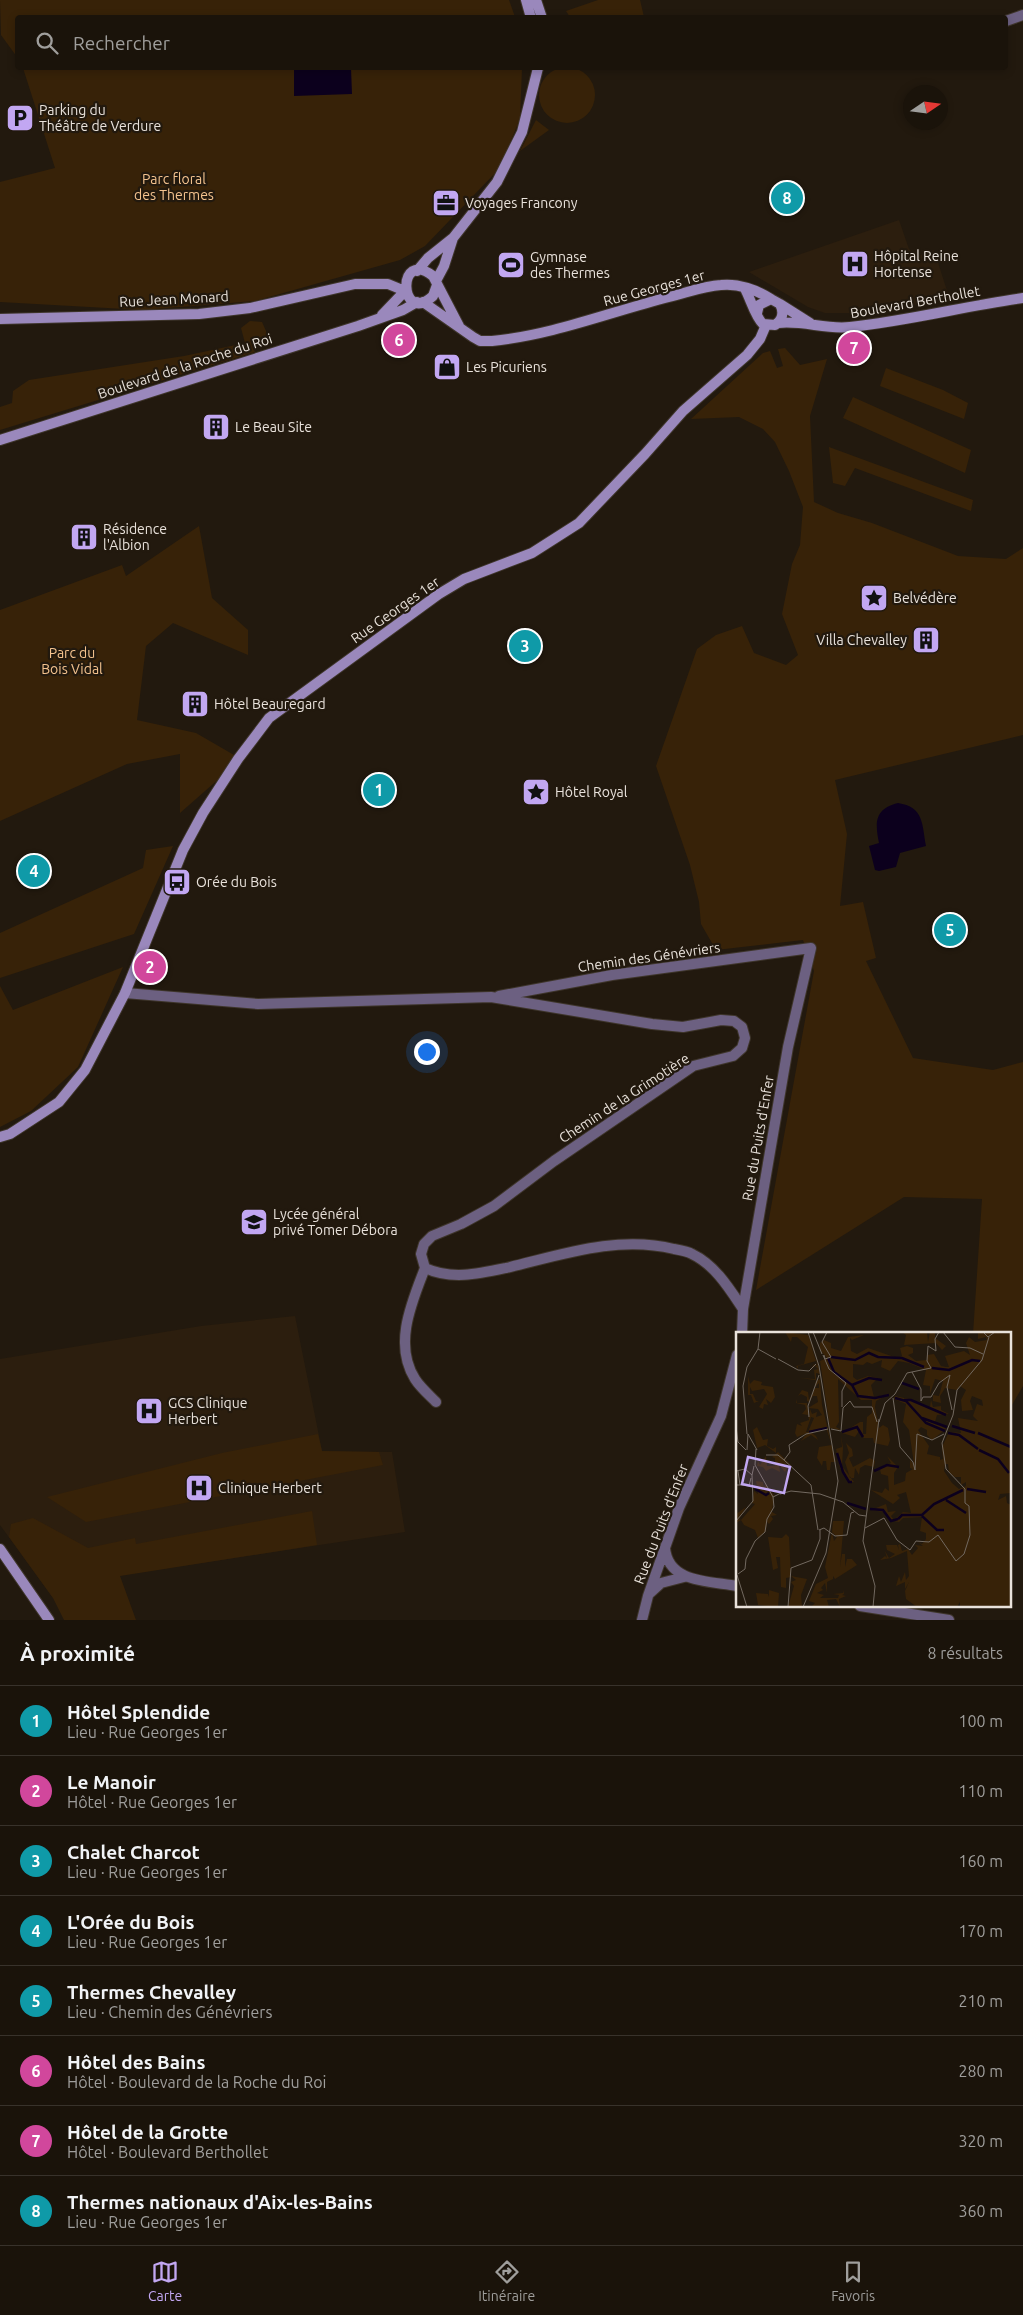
<!DOCTYPE html>
<html lang="fr">
<head>
<meta charset="utf-8">
<style>
	body { margin:0; font-family:Ubuntu,sans-serif; background:#272018; color:#f1f3f6 }
	.compass { position:absolute; left:903px; top:85px; width:45px; height:45px; border-radius:50%; background:#1a130a; box-shadow:0 2px 8px #0003; rotate:77deg }
	.you { position:absolute; left:426px; top:1051px; width:18px; height:18px; margin:-12px; border:4px solid #fff; border-radius:50%; background:#1a73e8; box-shadow:0 0 0 8px #1a73e833 }
	.badge { display:grid; place-items:center; width:32px; height:32px; border-radius:50%; background:#c2a7f2; color:#fff; font-size:16px; font-weight:700 }
	.pin { position:absolute; translate:-50% -50%; border:2px solid #fff; box-shadow:0 1px 5px #0006 }
	.list { margin:0; padding:0; list-style:none }
	h2 { display:flex; justify-content:space-between; align-items:center; height:65px; margin:0; padding:0 20px; font-size:21px }
	h2 small { font-size:16px; font-weight:400; color:#9f9e9c }
	.list li { display:grid; grid-template-columns:32px 1fr auto; gap:15px; align-items:center; box-sizing:border-box; height:70px; padding:0 20px; border-top:1px solid #38322b }
	.list b { display:block; font-size:19px; white-space:nowrap }
	.list p { margin:0; font-size:16px; white-space:nowrap; color:#9f9e9c }
	.list em { font-size:16px; font-style:normal; color:#9f9e9c }
	.icon { flex:none; width:28px; height:28px; fill:none; stroke:currentColor; stroke-width:2; stroke-linecap:round; stroke-linejoin:round }
	.map { position:relative; flex:none; width:1023px; height:1620px; overflow:hidden }
	.search { position:absolute; background:#1a130a; box-shadow:0 2px 8px #0003; left:15px; right:15px; top:15px; height:55px; display:flex; align-items:center; gap:12px; box-sizing:border-box; padding:0 18px; border-radius:5px; color:#9f9e9c; font-size:19px }
	.sheet { height:625px; background:#1a130a }
	nav { display:flex; justify-content:space-around; align-items:center; box-sizing:border-box; height:70px; border-top:1px solid #38322b; background:#1a130a; font-size:14px; color:#9f9e9c }
	nav a { display:grid; justify-items:center; gap:2px }
	nav .on { color:#c2a7f2 }
	.map>svg:first-child { display:block }
	.built { fill:#2c1e0e }
	.green { fill:#372208 }
	.water { fill:#0c001d }
	.lines { fill:none; stroke-linecap:round; stroke-linejoin:round }
	.street-casing { stroke:#3e352b; stroke-width:12 }
	.secondary-casing { stroke:#3e352b; stroke-width:12 }
	.street { stroke:#6c6081; stroke-width:10 }
	.secondary { stroke:#9a88bc; stroke-width:10 }
	.labels { text-anchor:middle; dominant-baseline:central; stroke-width:4.5; stroke-linejoin:round; paint-order:stroke }
	.poi-label { font-size:14px; fill:#e9e2db; stroke:#22190e; text-anchor:start }
	.park-label { font-size:14px; fill:#f4c38f; stroke:#22190e }
	.street-label { font-size:14px; fill:#e9e2db; stroke:#22190e }
	.inset-river { fill:none; stroke:#0c001d; stroke-width:2.5 }
	.inset-road { fill:none; stroke:#726960; stroke-width:1 }
	.view { fill:#c2a7f2; fill-opacity:0.15; stroke:#c2a7f2; stroke-width:2.5 }
	.inset-edge { fill:none; stroke:#e9e2db; stroke-width:2.5 }
</style>
</head>
<body>
<div class="map">
<svg width="1023" height="1620" viewBox="0 0 1023 1620">
	<rect width="100%" height="100%" fill="#22190e"/>
	<path class="built" d="M899 220 909 249 917 256 934 250 950 300 859 313H825L808 307 749 272Z
		M295 1316 322 1451 392 1452 405 1532 109 1577 53 1598 0 1525V1359L201 1326Z"/>
	<path class="green" d="M0 0H509L515 17 18 18 17 57 1 35Z
		M598 0H640L644 17H570L566 11Z
		M539 95a28 28 0 1 1 56 0a28 28 0 1 1-56 0Z
		M23 68H522L520 119 499 169 425 246 400 260 255 301 143 310 0 302V182L55 168Z
		M536 120 549 130 520 151Z
		M250 321 262 322 266 331 267 339 252 344 255 352 0 430V407L12 403 13 391 29 380 184 356 245 343 241 328Z
		M785 348 800 365 827 359 810 416 814 502 838 513 872 523 958 556 1006 559 1023 548V735L835 780 847 834 840 906 863 902 876 958 866 961 913 1058 993 1070 1023 1062V1386L1009 1410V1334H973L982 1199 904 1197 756 1290 814 971 803 940 716 950 701 924 699 902 690 865 656 766 697 649 716 635 742 626 754 653 786 665 798 655 782 614 792 564 800 545 803 507 789 471 775 442 763 429 739 417 691 419 763 353 770 351 777 368 783 366 778 349Z
		M886 368 943 390 968 403 964 419 880 386Z
		M853 397 971 450 965 473 843 418Z
		M829 447 973 500 971 511 855 468 845 486 833 483Z
		M199 526 212 598 248 630V655L173 623 146 646 137 720 196 733 234 755 221 777 180 813V754L127 764 0 821V610L122 565 126 576Z
		M173 846 134 934 0 978V933L143 868 146 850Z
		M123 967 78 1067 31 1111 0 1127V986L13 1010Z
		M318 1434 322 1451 379 1452 383 1465 86 1522 47 1497 222 1453Z
		M312 1511 317 1545 120 1576 136 1620H64L53 1598 9 1537 11 1524 33 1518 88 1548 135 1538 136 1544Z"/>
	<path class="water" d="M294 68H351L352 94 294 96Z
		M898 803C924 807 922 824 926 846L900 853 896 867 879 871 875 870 869 846 879 843C875 823 874 809 898 803Z"/>
	<g class="lines">
		<g class="street-casing">
			<path id="street" d="M1006 21 1023 15
				M125 993 258 1004 491 997 652 1024 683 1027 721 1020 734 1021 742 1027 745 1038 742 1048 733 1056 693 1066 554 1161 494 1206 461 1224 432 1236 424 1244 421 1254 425 1268C451 1280 478 1274 506 1268 561 1255 617 1235 674 1249 680 1250 687 1251 692 1254 715 1265 729 1288 743 1309
				M499 996 612 975 811 948 788 1047 743 1309 742 1334
				M425 1268C412 1302 393 1344 415 1379 420 1387 429 1395 436 1402
				M665 1548C668 1583 709 1581 737 1586
				M650 1593 661 1583 684 1577
				M860 1606 949 1620
				M642 1620 648 1596 679 1508 721 1416 737 1355"/>
		</g>
		<g class="secondary-casing">
			<path id="secondary" d="M526 0 531 18
				M536 0 542 18
				M417 271 428 258 453 238 497 182 522 132 538 68
				M436 281 444 266 453 238
				M437 285 433 296C399 327 396 247 433 276L459 326
				M744 287C750 297 755 317 763 324L775 325C783 320 784 312 780 304L771 299 759 305 757 313
				M423 302 473 337 480 341H492C553 335 610 312 669 297 686 293 703 286 721 285 738 283 757 290 771 299
				M780 304 810 323
				M382 315 405 291
				M0 319 199 314 250 308 355 284H388L405 291
				M778 323C803 320 826 330 850 327 908 321 965 306 1023 298
				M0 440 358 326 403 310 417 302
				M0 1137 10 1134 59 1102 85 1070 125 993 183 850 203 813 238 759 269 718 439 594 464 579 532 553 579 523 645 454 683 411 747 355 760 339 766 325
				M0 1549 49 1620"/>
		</g>
		<use href="#street" class="street"/>
		<use href="#secondary" class="secondary"/>
	</g>
	<defs>
		<g id="parking-square" transform="scale(1.4375)"><rect x="-9" y="-9" width="18" height="18" rx="4" fill="#c2a7f2" stroke="#22190e"/><path d="M-3.5-5.5H1a3.5 3.5 0 0 1 0 7H-1V5.5H-3.5ZM-1-3.4V-.6H.8a1.4 1.4 0 0 0 0-2.8Z" fill="#111"/></g>
		<g id="office-square" transform="scale(1.4375)"><rect x="-9" y="-9" width="18" height="18" rx="4" fill="#c2a7f2" stroke="#22190e"/><path d="M-6-3h4V-5.5h4V-3h4V5H-6ZM-1-4.5V-3h2v-1.5ZM-6 0V1H6V0Z" fill="#111"/></g>
		<g id="hospital-square" transform="scale(1.4375)"><rect x="-9" y="-9" width="18" height="18" rx="4" fill="#c2a7f2" stroke="#22190e"/><path d="M-5-5h3v3.5h4V-5h3V5h-3V1.5h-4V5h-3Z" fill="#111"/></g>
		<g id="stadium-square" transform="scale(1.4375)"><rect x="-9" y="-9" width="18" height="18" rx="4" fill="#c2a7f2" stroke="#22190e"/><path d="M0-5a6.5 5 0 1 0 0 10a6.5 5 0 1 0 0-10ZM-3.5-1.8h7v3.6h-7Z" fill="#111"/></g>
		<g id="shop-square" transform="scale(1.4375)"><rect x="-9" y="-9" width="18" height="18" rx="4" fill="#c2a7f2" stroke="#22190e"/><path d="M-5-2.5h2.3a2.7 3.5 0 0 1 5.4 0H5L5.5 6h-11ZM-1.5-2.5h3a1.5 2.3 0 0 0-3 0Z" fill="#111"/></g>
		<g id="building-square" transform="scale(1.4375)"><rect x="-9" y="-9" width="18" height="18" rx="4" fill="#c2a7f2" stroke="#22190e"/><path d="M-4-6H4V6H1V3H-1V6H-4ZM-2.5-4.3h1.7v1.8h-1.7ZM.8-4.3h1.7v1.8H.8ZM-2.5-1h1.7V.8h-1.7ZM.8-1h1.7V.8H.8Z" fill="#111"/></g>
		<g id="sight-square" transform="scale(1.4375)"><rect x="-9" y="-9" width="18" height="18" rx="4" fill="#c2a7f2" stroke="#22190e"/><path d="M0-6L1.8-2.2L6-1.7L2.9 1.2L3.7 5.4L0 3.3L-3.7 5.4L-2.9 1.2L-6-1.7L-1.8-2.2Z" fill="#111"/></g>
		<g id="bus-square" transform="scale(1.4375)"><rect x="-9" y="-9" width="18" height="18" rx="4" fill="#c2a7f2" stroke="#22190e"/><path d="M-5-6H5V4H4V6H2V4H-2V6H-4V4H-5ZM-3.5-4V0h7V-4ZM-3.5 1.2v1.5H-2V1.2ZM2 1.2v1.5H3.5V1.2Z" fill="#111"/></g>
		<g id="school-square" transform="scale(1.4375)"><rect x="-9" y="-9" width="18" height="18" rx="4" fill="#c2a7f2" stroke="#22190e"/><path d="M0-5L7-2L0 1L-7-2ZM-4 1L0 2.5L4 1V4Q0 6-4 4Z" fill="#111"/></g>
	</defs>
	<g fill-rule="evenodd">
		<use href="#parking-square" x="20" y="118"/>
		<use href="#office-square" x="446" y="203"/>
		<use href="#hospital-square" x="855" y="264"/>
		<use href="#stadium-square" x="511" y="265"/>
		<use href="#shop-square" x="447" y="367"/>
		<use href="#building-square" x="216" y="427"/>
		<use href="#building-square" x="84" y="537"/>
		<use href="#sight-square" x="874" y="598"/>
		<use href="#building-square" x="926" y="640"/>
		<use href="#building-square" x="195" y="704"/>
		<use href="#sight-square" x="536" y="792"/>
		<use href="#bus-square" x="177" y="882"/>
		<use href="#school-square" x="254" y="1222"/>
		<use href="#hospital-square" x="149" y="1411"/>
		<use href="#hospital-square" x="199" y="1488"/>
	</g>
	<g class="labels">
		<g class="poi-label">
			<text x="39" y="110">Parking du<tspan x="39" dy="16">Théâtre de Verdure</tspan></text>
			<text x="465" y="203">Voyages Francony</text>
			<text x="874" y="256">Hôpital Reine<tspan x="874" dy="16">Hortense</tspan></text>
			<text x="530" y="257">Gymnase<tspan x="530" dy="16">des Thermes</tspan></text>
			<text x="466" y="367">Les Picuriens</text>
			<text x="235" y="427">Le Beau Site</text>
			<text x="103" y="529">Résidence<tspan x="103" dy="16">l'Albion</tspan></text>
			<text x="893" y="598">Belvédère</text>
			<text x="907" y="640" text-anchor="end">Villa Chevalley</text>
			<text x="214" y="704">Hôtel Beauregard</text>
			<text x="555" y="792">Hôtel Royal</text>
			<text x="196" y="882">Orée du Bois</text>
			<text x="273" y="1214">Lycée général<tspan x="273" dy="16">privé Tomer Débora</tspan></text>
			<text x="168" y="1403">GCS Clinique<tspan x="168" dy="16">Herbert</tspan></text>
			<text x="218" y="1488">Clinique Herbert</text>
		</g>
		<g class="park-label">
			<text x="174" y="179">Parc floral<tspan x="174" dy="16">des Thermes</tspan></text>
			<text x="72" y="653">Parc du<tspan x="72" dy="16">Bois Vidal</tspan></text>
		</g>
		<g class="street-label">
			<text transform="translate(654 288) rotate(-15)">Rue Georges 1er</text>
			<text transform="translate(174 299) rotate(-3)">Rue Jean Monard</text>
			<text transform="translate(915 302) rotate(-10)">Boulevard Berthollet</text>
			<text transform="translate(185 366) rotate(-18)">Boulevard de la Roche du Roi</text>
			<text transform="translate(395 610) rotate(-35)">Rue Georges 1er</text>
			<text transform="translate(649 957) rotate(-8)">Chemin des Génévriers</text>
			<text transform="translate(624 1098) rotate(-33)">Chemin de la Grimotière</text>
			<text transform="translate(758 1138) rotate(-80)">Rue du Puits d'Enfer</text>
			<text transform="translate(661 1524) rotate(-69)">Rue du Puits d'Enfer</text>
		</g>
	</g>
	<g transform="translate(736 1332)">
		<rect width="275" height="275" fill="#22190e"/>
		<path d="M49 0 72 3 78 17 80 24 84 42 80 41V49L84 47 86 73 98 122 100 130H95L94 138H91L90 129H87L86 134 81 126 83 115 96 113 90 96 72 100 78 86 75 85 70 100H75L80 104 82 108 75 103 65 109 71 101 61 105 59 101 61 92 66 94 64 91 73 88 72 83 66 82 70 77 69 73 60 71 61 67V71H71L73 86 74 77 76 82 81 80 80 85 86 83 82 77 72 76 82 70 81 64H77L73 70 71 69V65L65 62 62 64 66 58 72 60 73 68 79 56H83V51L79 55 80 48 63 46 79 47 78 38 82 37 79 34 75 37 78 32 81 34 80 24 74 10 80 29 62 34V37L60 34 68 32 72 15 61 5H56L55 10ZM191 0 192 10 194 0H199V6L210 14 206 18 200 11 168 13 170 3 166 0ZM242 0H275V161L264 162 262 168 270 164 271 171 275 173V275H224V270L221 275H181L170 267 169 259 173 250 169 257V250L160 254 163 244 165 250 169 240 170 248 173 244 171 219 155 226 144 228 149 224 151 226 149 219 153 226 159 222 151 218 150 213H161L163 218 162 213 164 212 166 219 172 217 176 223 182 216 179 213 187 214 182 210 186 212 190 207V201L184 199 186 185 167 186 163 190 153 188 148 180 135 178 150 172 152 180 160 179 155 184 158 188 167 180 175 181 170 160 161 163 164 166 157 172 135 158 146 161 149 156 153 159 152 144 145 142 144 137 155 131 151 124 162 135 158 141V153L169 149 170 141 177 137 174 136V128L178 132 173 98 167 90 170 72 158 67 159 64 173 67 194 75 195 68 197 75 205 74V78L213 82 201 83 199 90 210 97 196 108 191 103V98L185 95 182 98 193 114 191 122 204 125V128L207 127 206 115 213 100 225 101 222 86 242 89 237 84 241 72 247 74 246 68 236 64 234 69 237 78 226 79 225 68 230 58 224 54 221 58 209 56 204 64 205 71 197 69V63L203 64 207 49 199 47 194 62V54L187 53 190 38 173 31 162 29 154 39 145 35 146 28 136 32 131 30 127 33 117 32V45L121 48 132 44 142 46 135 53 138 65 153 62 140 69 139 75 143 96 147 93 152 96 154 108 152 114 138 111 137 106H128L123 99 119 105 106 101 124 90H127V102H130L131 85 136 81V68H125L102 47 103 90 100 95 105 98 94 96 84 29 91 26 84 18V11L88 8 95 11V16L105 19 112 5 128 3 116 8 114 6 115 19 121 22 132 16 161 26 166 24 164 16 171 14 177 16V21L172 23 180 29 191 28V23L198 22 205 34 210 35H213L209 24 228 19 234 23 230 11 233 5 239 10 251 8 250 5 242 7ZM209 132H212L213 140 219 145H225V153L230 150V154L223 157 216 151 208 139ZM12 44 14 52 18 48 26 50 25 53 37 55 39 65 35 71 30 67 32 73 28 72 27 77 23 75 31 62 28 57 16 59 14 55V62H17L20 69H23L18 71 15 63H12ZM21 95 27 108 32 107 31 114 37 117 40 115V121L29 113 21 116 17 98ZM105 103 107 116 106 134 118 150H113L104 136 100 117 106 115ZM110 111 116 117 117 124 113 126 117 135 134 126 139 129 138 135 129 133 124 136 123 143 119 136 118 146H114L109 130 113 121ZM42 120 55 133 47 132 52 135 49 140 43 133 44 140 36 136 30 139 27 135 21 134 22 129 24 133 30 124 31 134H39V126L36 125ZM20 149 27 150 28 158 29 152 38 163 36 180 41 183 35 184 37 187 33 192 31 190 30 199 22 206 19 198 8 193 5 188 0 191V182L10 175 3 187 5 188 19 172 16 171 18 159 22 162ZM97 189H108L104 235 106 222H109V235L111 227H116L121 233 99 247 97 244V247L91 250V261L89 251 85 256 87 258 81 261 88 263 84 266H102L103 263 97 262 107 261V258L108 262 106 263 110 264 103 267 104 275 100 267 91 268 93 275 76 274 79 271 73 269 80 252 92 246 89 235 96 200 98 209 101 205 96 200ZM50 202 53 205 55 245 50 246V256L45 255 44 225H40L42 236 37 238 32 205 46 206ZM55 244 71 247 65 263 66 275H52L58 254 55 250 60 248ZM33 258 43 261 42 275 22 273 20 261 32 262 33 265Z" fill="#372208" fill-rule="evenodd"/>
		<path class="inset-river" d="M95 25 119 28 133 21 142 25 166 26 188 35M92 26 98 40 116 53 122 64 139 66 153 63M196 36 213 38 236 28 244 29M166 51 183 57M116 53 133 46 146 48M159 66 170 69 190 91 209 99M168 68H175L210 83M186 86 211 95M216 94 239 101M73 100 91 96M106 100 121 95 127 105M212 101 223 103 242 117M242 101 275 115M243 118 262 127 273 141M101 121 107 140 113 150H116M138 139 151 133 163 135M19 157 30 163 33 161M231 157 250 160M210 168 230 181M111 171 130 177M134 177 147 178 155 189 162 187M186 184 201 198H208M162 187 166 183H186L198 172 227 158"/>
		<path class="inset-road" d="M77 0 86 22M207 0 219 15 234 16 247 22M247 0 252 5 259 0M22 17 40 27M22 17 24 0M87 23 93 37 110 51 106 59V75M88 23 89 27 95 25 86 10 91 0M42 27 62 38M62 38 73 39 80 32M176 40 185 57V69L187 65H195L203 51 214 43 211 55 216 78M157 66 164 115 177 130 179 138 181 102 196 108 208 102M73 85 72 74 83 43M143 90 149 71 159 62 171 41 195 36 191 29 192 14 200 19 199 7 203 0M0 95 2 110 10 118M95 97 105 99 107 76 114 69 118 75H136L141 90M11 102 7 54 11 35 22 17M11 118 12 102 21 118M30 123H42L48 128M48 128 75 153 82 198M48 128 54 120 53 113 70 102 92 97M19 133 37 165 45 161M19 133 20 117M0 139 9 137 16 143 18 134M0 153H4L2 139M4 153 13 154 15 146M44 162 55 159 84 162 107 170 123 183 130 184M0 189 17 169 16 143M129 196 148 186 161 208 174 218 180 209 193 210 202 203 220 229 228 222 234 203 233 174 229 171V157L210 137 206 111 217 83 221 58 246 28 253 5M83 198 88 196 99 204 111 203 115 181 118 180M2 242 9 237 10 227 19 209 29 200 31 187 38 175 37 165M1 243 11 275M52 275 55 236 76 228 84 207V198M67 275 90 221 102 149 83 34 72 0M137 275 139 254 127 209 143 87"/>
		<path class="view" d="M12 125 54 135 48 161 6 152Z"/>
		<rect width="275" height="275" class="inset-edge"/>
	</g>
</svg>
<svg class="compass" viewBox="-18 -18 36 36"><path d="M0-13l5 13h-10z" fill="#e53935"/><path d="M0 13l5-13h-10z" fill="#9f9e9c"/></svg>
<div class="you"></div>
<div class="pin badge" style="left:379px;top:790px;background:#0f9aa8">1</div>
<div class="pin badge" style="left:150px;top:967px;background:#d1479c">2</div>
<div class="pin badge" style="left:525px;top:646px;background:#0f9aa8">3</div>
<div class="pin badge" style="left:34px;top:871px;background:#0f9aa8">4</div>
<div class="pin badge" style="left:950px;top:930px;background:#0f9aa8">5</div>
<div class="pin badge" style="left:399px;top:340px;background:#d1479c">6</div>
<div class="pin badge" style="left:854px;top:348px;background:#d1479c">7</div>
<div class="pin badge" style="left:787px;top:198px;background:#0f9aa8">8</div>
<div class="search"><svg class="icon" aria-label="search" viewBox="0 0 24 24"><circle cx="10" cy="10" r="6"/><path d="M15 15l6 6"/></svg>Rechercher</div>
</div>
<section class="sheet">
<h2>À proximité<small>8 résultats</small></h2>
<ul class="list">
<li><span class="badge" style="background:#0f9aa8">1</span><div><b>Hôtel Splendide</b><p>Lieu · Rue Georges 1er</p></div><em>100 m</em></li>
<li><span class="badge" style="background:#d1479c">2</span><div><b>Le Manoir</b><p>Hôtel · Rue Georges 1er</p></div><em>110 m</em></li>
<li><span class="badge" style="background:#0f9aa8">3</span><div><b>Chalet Charcot</b><p>Lieu · Rue Georges 1er</p></div><em>160 m</em></li>
<li><span class="badge" style="background:#0f9aa8">4</span><div><b>L'Orée du Bois</b><p>Lieu · Rue Georges 1er</p></div><em>170 m</em></li>
<li><span class="badge" style="background:#0f9aa8">5</span><div><b>Thermes Chevalley</b><p>Lieu · Chemin des Génévriers</p></div><em>210 m</em></li>
<li><span class="badge" style="background:#d1479c">6</span><div><b>Hôtel des Bains</b><p>Hôtel · Boulevard de la Roche du Roi</p></div><em>280 m</em></li>
<li><span class="badge" style="background:#d1479c">7</span><div><b>Hôtel de la Grotte</b><p>Hôtel · Boulevard Berthollet</p></div><em>320 m</em></li>
<li><span class="badge" style="background:#0f9aa8">8</span><div><b>Thermes nationaux d'Aix-les-Bains</b><p>Lieu · Rue Georges 1er</p></div><em>360 m</em></li>
</ul>
</section>
<nav>
<a class="on"><svg class="icon" aria-label="map" viewBox="0 0 24 24"><path d="M3 6l6-2 6 2 6-2v14l-6 2-6-2-6 2zM9 4v14M15 6v14"/></svg>Carte</a>
<a><svg class="icon" aria-label="directions" viewBox="0 0 24 24"><path d="M12 3l9 9-9 9-9-9zM9 14v-3h6M13 9l2 2-2 2"/></svg>Itinéraire</a>
<a><svg class="icon" aria-label="saved" viewBox="0 0 24 24"><path d="M7 4h10v16l-5-4-5 4z"/></svg>Favoris</a>
</nav>
</body>
</html>
